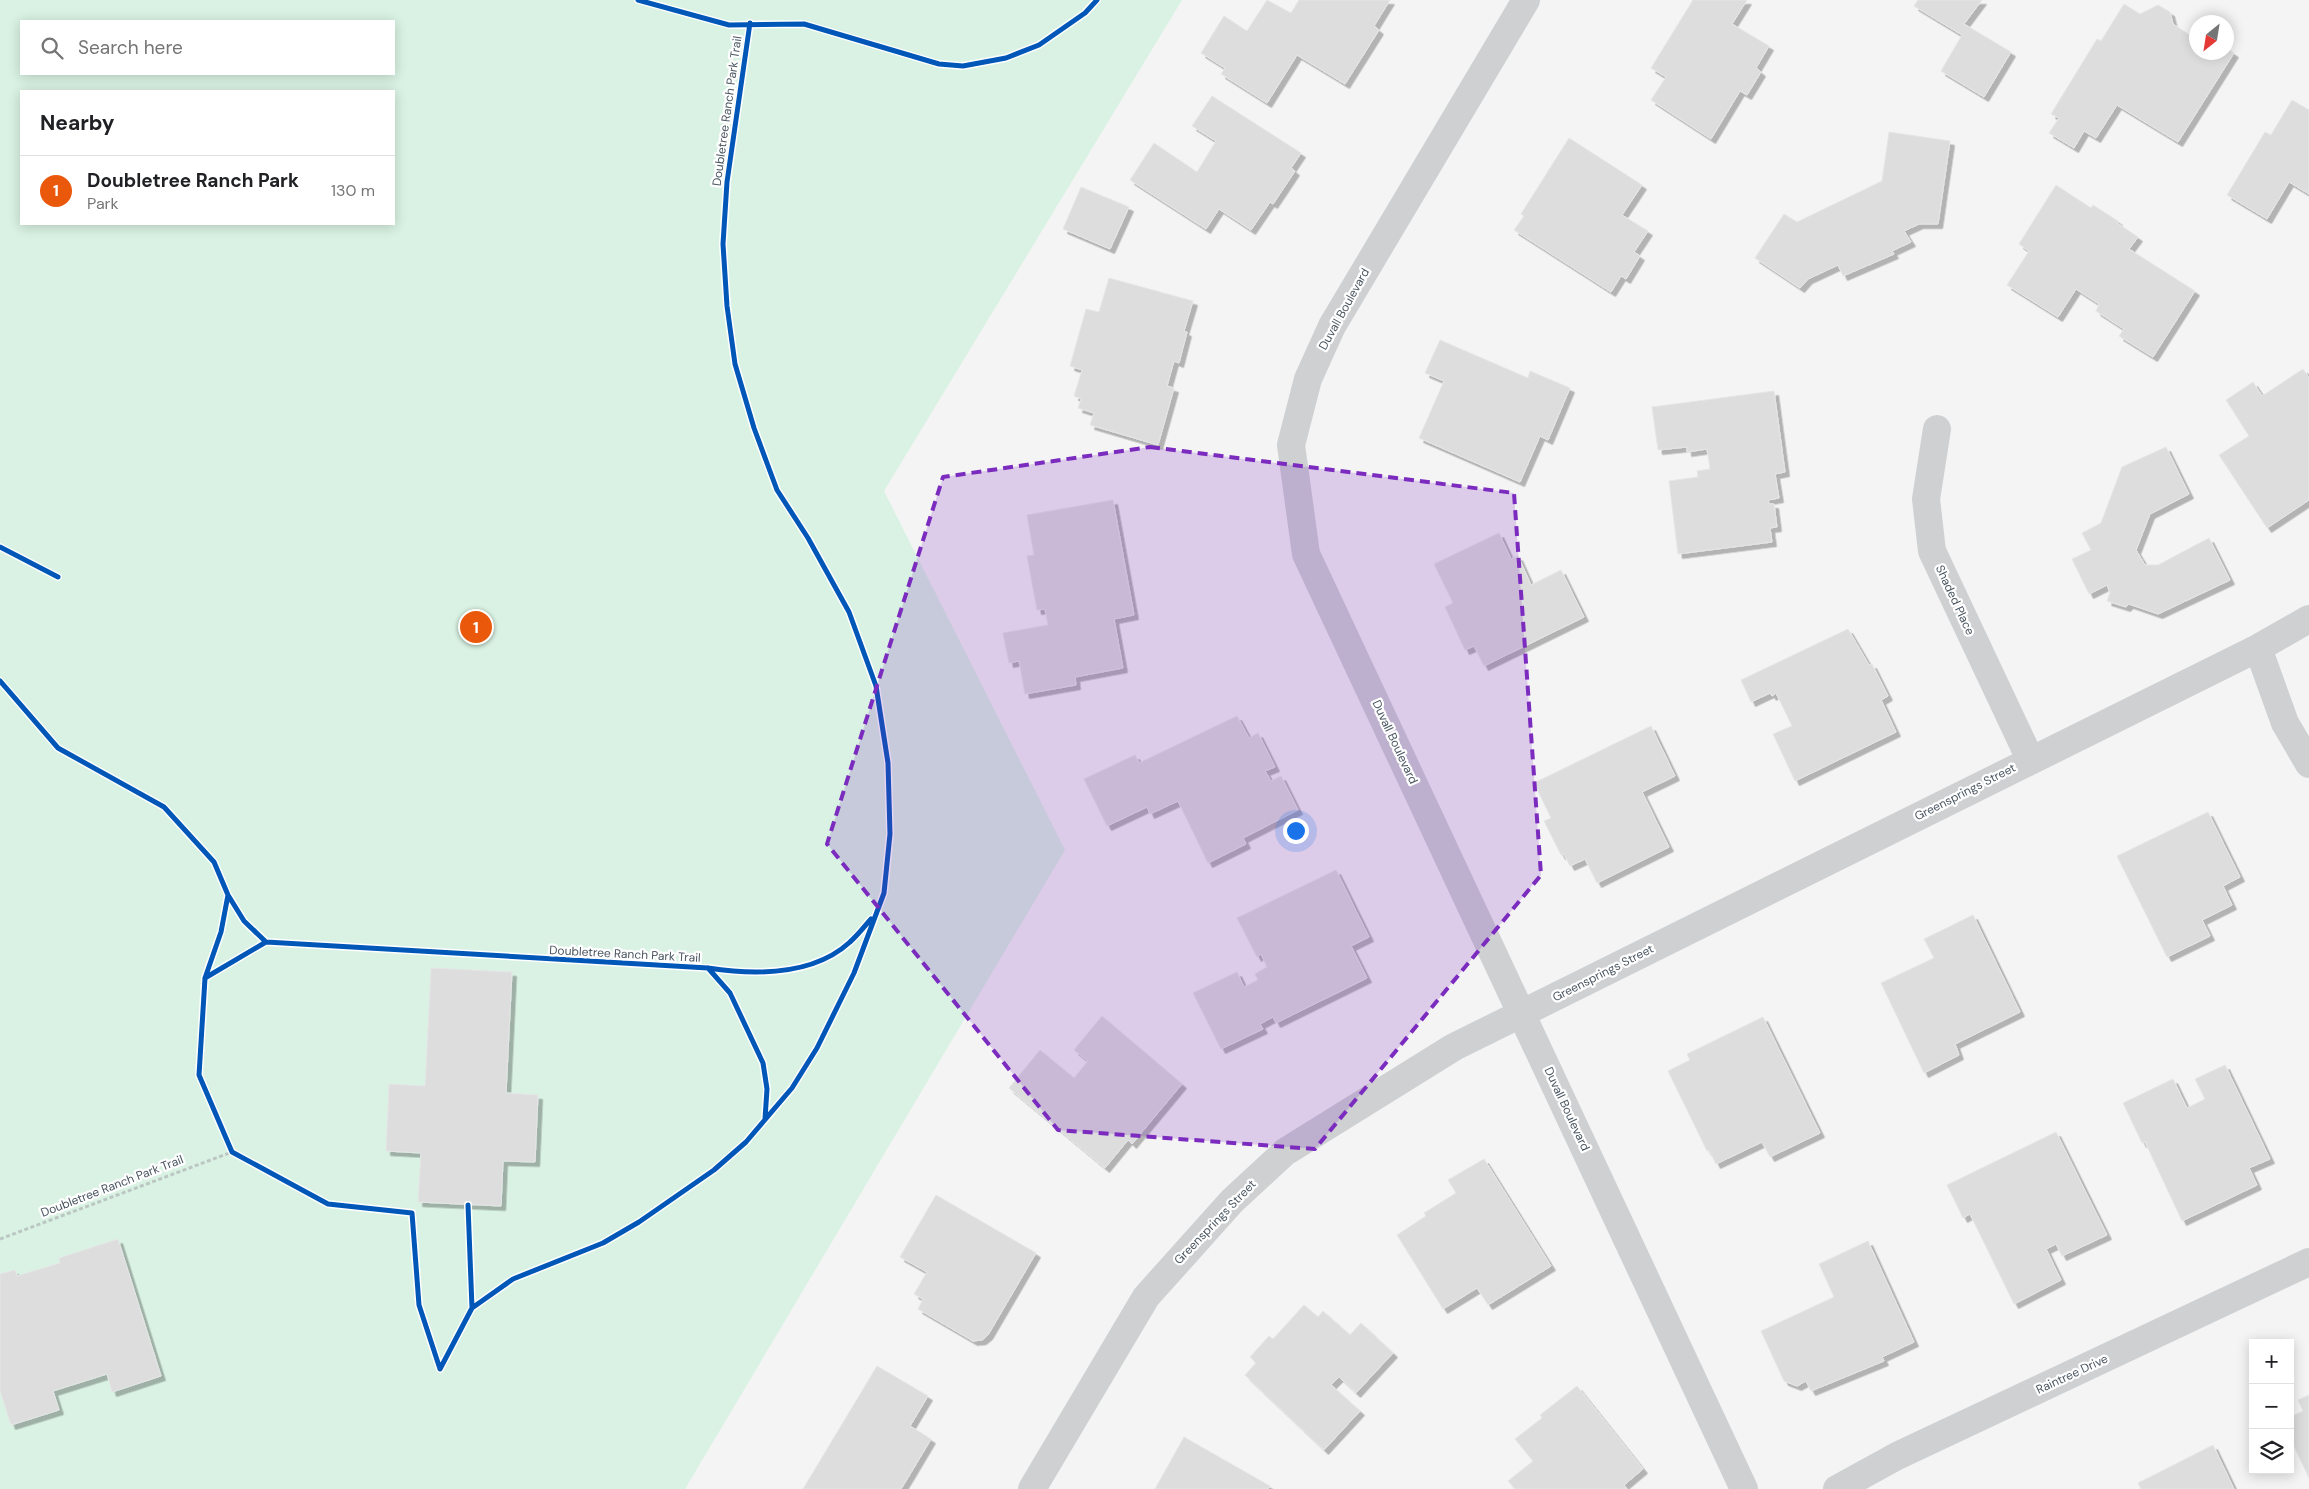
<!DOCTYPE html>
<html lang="en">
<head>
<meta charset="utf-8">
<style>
	body { margin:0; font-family:"DM Sans",sans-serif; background:#f2f2f2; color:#202124 }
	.controls { position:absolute; right:15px; bottom:15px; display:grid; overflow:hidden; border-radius:0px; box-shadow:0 2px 12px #0003 }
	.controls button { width:45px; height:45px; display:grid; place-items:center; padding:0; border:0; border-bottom:1px solid #e0e0e0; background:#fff; color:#202124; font:25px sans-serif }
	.compass { position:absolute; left:2189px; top:15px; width:45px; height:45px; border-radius:50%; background:#fff; box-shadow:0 2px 12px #0003; rotate:210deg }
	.you { position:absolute; left:1295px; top:830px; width:18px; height:18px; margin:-12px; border:4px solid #fff; border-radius:50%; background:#1a73e8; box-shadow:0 0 0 8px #1a73e833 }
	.badge { display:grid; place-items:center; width:32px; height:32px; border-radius:50%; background:#ea580c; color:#fff; font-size:16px; font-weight:700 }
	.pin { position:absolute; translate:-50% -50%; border:2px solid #fff; box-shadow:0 1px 5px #0006 }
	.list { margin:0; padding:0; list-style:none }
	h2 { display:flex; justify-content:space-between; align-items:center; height:65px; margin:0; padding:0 20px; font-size:21px }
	h2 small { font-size:16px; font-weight:400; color:#757577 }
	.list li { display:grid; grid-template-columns:32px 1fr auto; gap:15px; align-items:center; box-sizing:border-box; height:70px; padding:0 20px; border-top:1px solid #e0e0e0 }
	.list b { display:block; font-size:19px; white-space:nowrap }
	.list p { margin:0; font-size:16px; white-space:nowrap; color:#757577 }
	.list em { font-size:16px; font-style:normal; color:#757577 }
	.icon { flex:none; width:28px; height:28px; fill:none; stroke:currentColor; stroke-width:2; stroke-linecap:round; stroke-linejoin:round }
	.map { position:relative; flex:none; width:2309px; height:1489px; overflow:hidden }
	.search { position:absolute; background:#fff; box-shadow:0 2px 12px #0003; left:20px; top:20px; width:375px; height:55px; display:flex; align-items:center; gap:12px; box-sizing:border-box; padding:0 18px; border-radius:0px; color:#757577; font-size:19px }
	.panel { position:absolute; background:#fff; box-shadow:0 2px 12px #0003; left:20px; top:90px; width:375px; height:135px; border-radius:0px }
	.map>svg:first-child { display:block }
	.green { fill:#d9f2e3; fill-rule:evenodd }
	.building { fill:#ddddde; stroke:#e5e6e7; filter:url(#shadow) }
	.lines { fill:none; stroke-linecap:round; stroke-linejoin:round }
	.path { stroke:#bcc7c4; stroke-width:3; stroke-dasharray:4 2.5; stroke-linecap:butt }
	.minor { stroke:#ced0d2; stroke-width:28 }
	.cycleway-casing { stroke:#fff; stroke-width:8 }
	.cycleway { stroke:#0057b8; stroke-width:5 }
	.marked { fill:#7b2cbf; fill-opacity:0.2; stroke:#7b2cbf; stroke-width:4; stroke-dasharray:10 6; stroke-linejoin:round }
	.labels { text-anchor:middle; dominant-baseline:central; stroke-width:4.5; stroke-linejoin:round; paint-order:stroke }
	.street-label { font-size:12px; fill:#4a5661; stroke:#fff }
</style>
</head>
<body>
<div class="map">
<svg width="2309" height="1489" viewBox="0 0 2309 1489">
	<defs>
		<filter id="shadow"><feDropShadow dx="4.5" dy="4.5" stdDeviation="0" flood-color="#0004"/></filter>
	</defs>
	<rect width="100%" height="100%" fill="#f4f4f4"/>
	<path class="green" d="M0 0H1182L884 491 1065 850 685 1489H0ZM21 21H394V74H21ZM21 91H394V224H21Z"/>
	<path class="building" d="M1267 0 1291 13 1299 0H1390L1374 26 1379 30 1345 84 1297 55 1267 103 1221 74 1225 68 1201 53 1224 16 1247 31Z
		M1693 0H1747L1732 24 1769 46 1756 68 1761 72 1747 95 1740 91 1711 139 1651 100 1666 77 1651 68Z
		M1918 0H1982L1964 24 2011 52 1984 97 1941 71 1962 35 1914 6Z
		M2124 4 2140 14 2158 5 2170 12 2173 24 2196 39V52H2226V48L2234 53 2178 142 2117 105 2096 138 2084 131 2074 148 2049 133 2059 118 2051 114 2097 39 2101 41Z
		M1212 96 1301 153 1291 168 1295 171 1273 204 1270 202 1251 230 1219 209 1206 229 1130 180 1154 143 1197 172 1216 141 1192 126Z
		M2292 100 2309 110V194L2289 182 2267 219 2227 195 2265 132 2271 135Z
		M1889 132 1950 141 1938 224H1919L1904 231 1911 242 1892 251 1894 254 1843 276 1838 265 1808 279 1800 288 1755 258 1784 214 1797 222 1882 181Z
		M1569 138 1642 185 1622 215 1648 231 1634 252 1640 256 1626 279 1621 276 1611 292 1514 230 1524 216 1521 214Z
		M2056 185 2091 208 2093 205 2118 221 2117 223 2138 237 2129 249 2195 291 2153 357 2119 336 2124 329 2096 311 2099 304 2076 289 2058 317 2007 285 2029 251 2019 244Z
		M1081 187 1129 207 1110 249 1063 229Z
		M1109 278 1193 301 1184 331 1187 332 1179 363 1174 361 1167 386 1174 388 1158 445 1090 425 1094 413 1078 408 1081 399 1074 396 1082 370 1070 366 1086 309 1099 312Z
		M1440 340 1528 378 1530 371 1570 388 1548 440 1540 436 1520 482 1419 438 1444 381 1425 373Z
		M2303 369 2309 378V500L2267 528 2219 455 2249 436 2226 400 2253 382 2262 396Z
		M1774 391 1785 472 1775 474 1779 498 1768 500 1769 504H1774L1777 527 1770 528 1772 542 1678 554 1669 481 1698 477 1697 471 1710 469 1707 449 1687 452V447L1658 450 1652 407Z
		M2166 447 2189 494 2150 514 2136 550 2145 565H2158L2209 538 2230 580 2158 614 2129 604 2126 607 2107 601 2110 593 2107 585 2089 594 2072 559 2091 550 2082 533 2101 523 2122 467Z
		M1113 500 1134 615 1114 619 1123 668 1075 677 1076 685 1025 694 1019 661 1009 663 1003 633 1048 625 1045 609 1037 610 1027 556 1034 555 1027 515Z
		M1499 533 1511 559 1518 556 1531 585 1561 570 1584 617 1484 666 1474 646 1465 650 1445 607 1453 603 1434 564Z
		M1848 629 1869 665 1872 664 1888 696 1881 700 1896 732 1795 781 1773 734 1792 726 1776 693 1772 696 1770 693 1751 702 1741 680Z
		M1237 716 1249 738 1258 733 1275 767 1265 771 1271 781 1281 776 1298 810 1243 838 1246 844 1208 863 1178 801 1150 814 1147 807 1107 826 1084 779 1135 755 1139 763Z
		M1651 726 1675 776 1642 792 1669 847 1597 883 1585 859 1570 866 1564 854 1561 855 1544 821 1551 818 1534 783Z
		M2208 812 2240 877 2223 886 2232 905 2202 920 2210 936 2167 957 2117 856Z
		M1336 870 1369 937 1351 946 1367 978 1276 1023 1273 1017 1260 1024 1263 1029 1221 1049 1193 993 1237 972 1244 987 1258 980 1255 974 1267 967 1261 954 1257 957 1237 918Z
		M1973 915 2020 1012 1955 1044 1959 1055 1924 1073 1881 983 1934 958 1924 939Z
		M431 968 512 972 506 1093 538 1095 535 1162 503 1161 501 1206 418 1202 421 1153 386 1151 389 1084 425 1086Z
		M1102 1016 1182 1084 1132 1144 1128 1140 1105 1168 1009 1088 1040 1050 1074 1078 1088 1061 1074 1050Z
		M1763 1017 1820 1133 1770 1157 1762 1142 1716 1164 1709 1150 1707 1151 1668 1071 1690 1060 1687 1054Z
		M2225 1065 2270 1159 2249 1168 2257 1185 2182 1221 2145 1142 2142 1143 2123 1103 2173 1079 2187 1108 2205 1099 2195 1079Z
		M2056 1132 2107 1235 2062 1256 2056 1244 2046 1249 2061 1280 2014 1304 1970 1214 1963 1218 1947 1185Z
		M1484 1159 1551 1266 1488 1305 1477 1288 1443 1309 1397 1235 1426 1216 1424 1213 1456 1193 1448 1180Z
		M936 1195 1036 1253 988 1335 982 1340 973 1341 918 1309 923 1299 914 1294 927 1272 900 1257Z
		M118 1239 161 1376 112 1392 107 1374 53 1391 59 1410 11 1425 0 1391V1274L15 1270 17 1276 60 1263 59 1258Z
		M1868 1241 1914 1342 1882 1357 1884 1361 1811 1391 1806 1381 1797 1386 1784 1381 1761 1331 1834 1297 1819 1264Z
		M1304 1305 1318 1317 1323 1311 1350 1335 1361 1323 1393 1353 1356 1393 1339 1377 1331 1385 1360 1411 1324 1450 1245 1375 1256 1363 1250 1357 1269 1336 1273 1339Z
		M877 1366 928 1396 910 1426 931 1439 909 1476 901 1489H803Z
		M1577 1386 1643 1469 1624 1485 1627 1489H1515L1508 1481 1533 1461 1515 1439 1542 1418 1540 1415Z
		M2309 1395V1478L2290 1438V1417L2303 1411 2298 1400Z
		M1184 1437 1270 1486 1268 1489H1155Z
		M2213 1445 2234 1489H2141L2138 1483Z"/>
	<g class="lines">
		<path class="path" d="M0 1239 232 1152"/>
		<path class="minor" d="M1526 0 1332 326 1308 379 1291 445 1306 554 1744 1489
			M1937 429 1926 499 1932 551 2030 759
			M2258 648 2285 723 2309 764
			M1032 1489 1146 1297 1232 1201 1285 1152 1454 1047 2258 648 2309 619
			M1837 1489 1897 1456 2309 1262"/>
		<g class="cycleway-casing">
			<path id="cycleway" d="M638 0 729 25 804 24 939 64 963 66 1006 58 1039 45 1085 13 1097 0
				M0 547 58 577
				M0 681 58 748 164 807 214 862 228 895 244 921 266 942 708 968C754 975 813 976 850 942 858 935 864 927 871 919
				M228 895 221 932 205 978 199 1075 232 1152 328 1204 412 1213 419 1305 440 1369
				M708 968 730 993 763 1063 767 1089 765 1119
				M205 978 266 942
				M468 1205 472 1308
				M440 1369 472 1308 513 1279 603 1243 639 1222 714 1170 746 1142 792 1088 817 1048 854 973 884 893 890 834 888 763 876 686 849 612 808 538 777 490 754 428 735 364 727 306 723 244 727 182 750 23"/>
		</g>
		<use href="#cycleway" class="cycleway"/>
	</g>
	<path class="marked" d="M1150 447 1514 493 1541 875 1315 1149 1058 1130 827 844 943 477Z"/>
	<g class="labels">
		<g class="street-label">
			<text transform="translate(727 111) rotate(-82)">Doubletree Ranch Park Trail</text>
			<text transform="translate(1344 309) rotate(-61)">Duvall Boulevard</text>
			<text transform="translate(1955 600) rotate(65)">Shaded Place</text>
			<text transform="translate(1395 742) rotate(65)">Duvall Boulevard</text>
			<text transform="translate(1965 792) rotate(-27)">Greensprings Street</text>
			<text transform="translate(625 954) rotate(3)">Doubletree Ranch Park Trail</text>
			<text transform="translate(1603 973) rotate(-27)">Greensprings Street</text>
			<text transform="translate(1567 1109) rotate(65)">Duvall Boulevard</text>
			<text transform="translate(112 1186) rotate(-21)">Doubletree Ranch Park Trail</text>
			<text transform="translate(1215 1222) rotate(-46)">Greensprings Street</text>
			<text transform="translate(2072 1374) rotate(-25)">Raintree Drive</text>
		</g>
	</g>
</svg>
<div class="controls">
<button>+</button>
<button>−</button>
<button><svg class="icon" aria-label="layers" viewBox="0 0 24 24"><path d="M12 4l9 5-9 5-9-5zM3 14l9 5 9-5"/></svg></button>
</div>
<svg class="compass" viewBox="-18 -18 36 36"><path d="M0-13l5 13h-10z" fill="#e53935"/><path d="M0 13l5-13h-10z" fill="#757577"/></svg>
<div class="you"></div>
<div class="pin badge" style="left:476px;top:627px">1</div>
<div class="search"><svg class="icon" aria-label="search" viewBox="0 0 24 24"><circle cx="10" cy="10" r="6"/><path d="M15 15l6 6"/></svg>Search here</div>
<section class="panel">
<h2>Nearby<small></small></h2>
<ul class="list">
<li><span class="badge">1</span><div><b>Doubletree Ranch Park</b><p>Park</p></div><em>130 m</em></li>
</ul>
</section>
</div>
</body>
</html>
